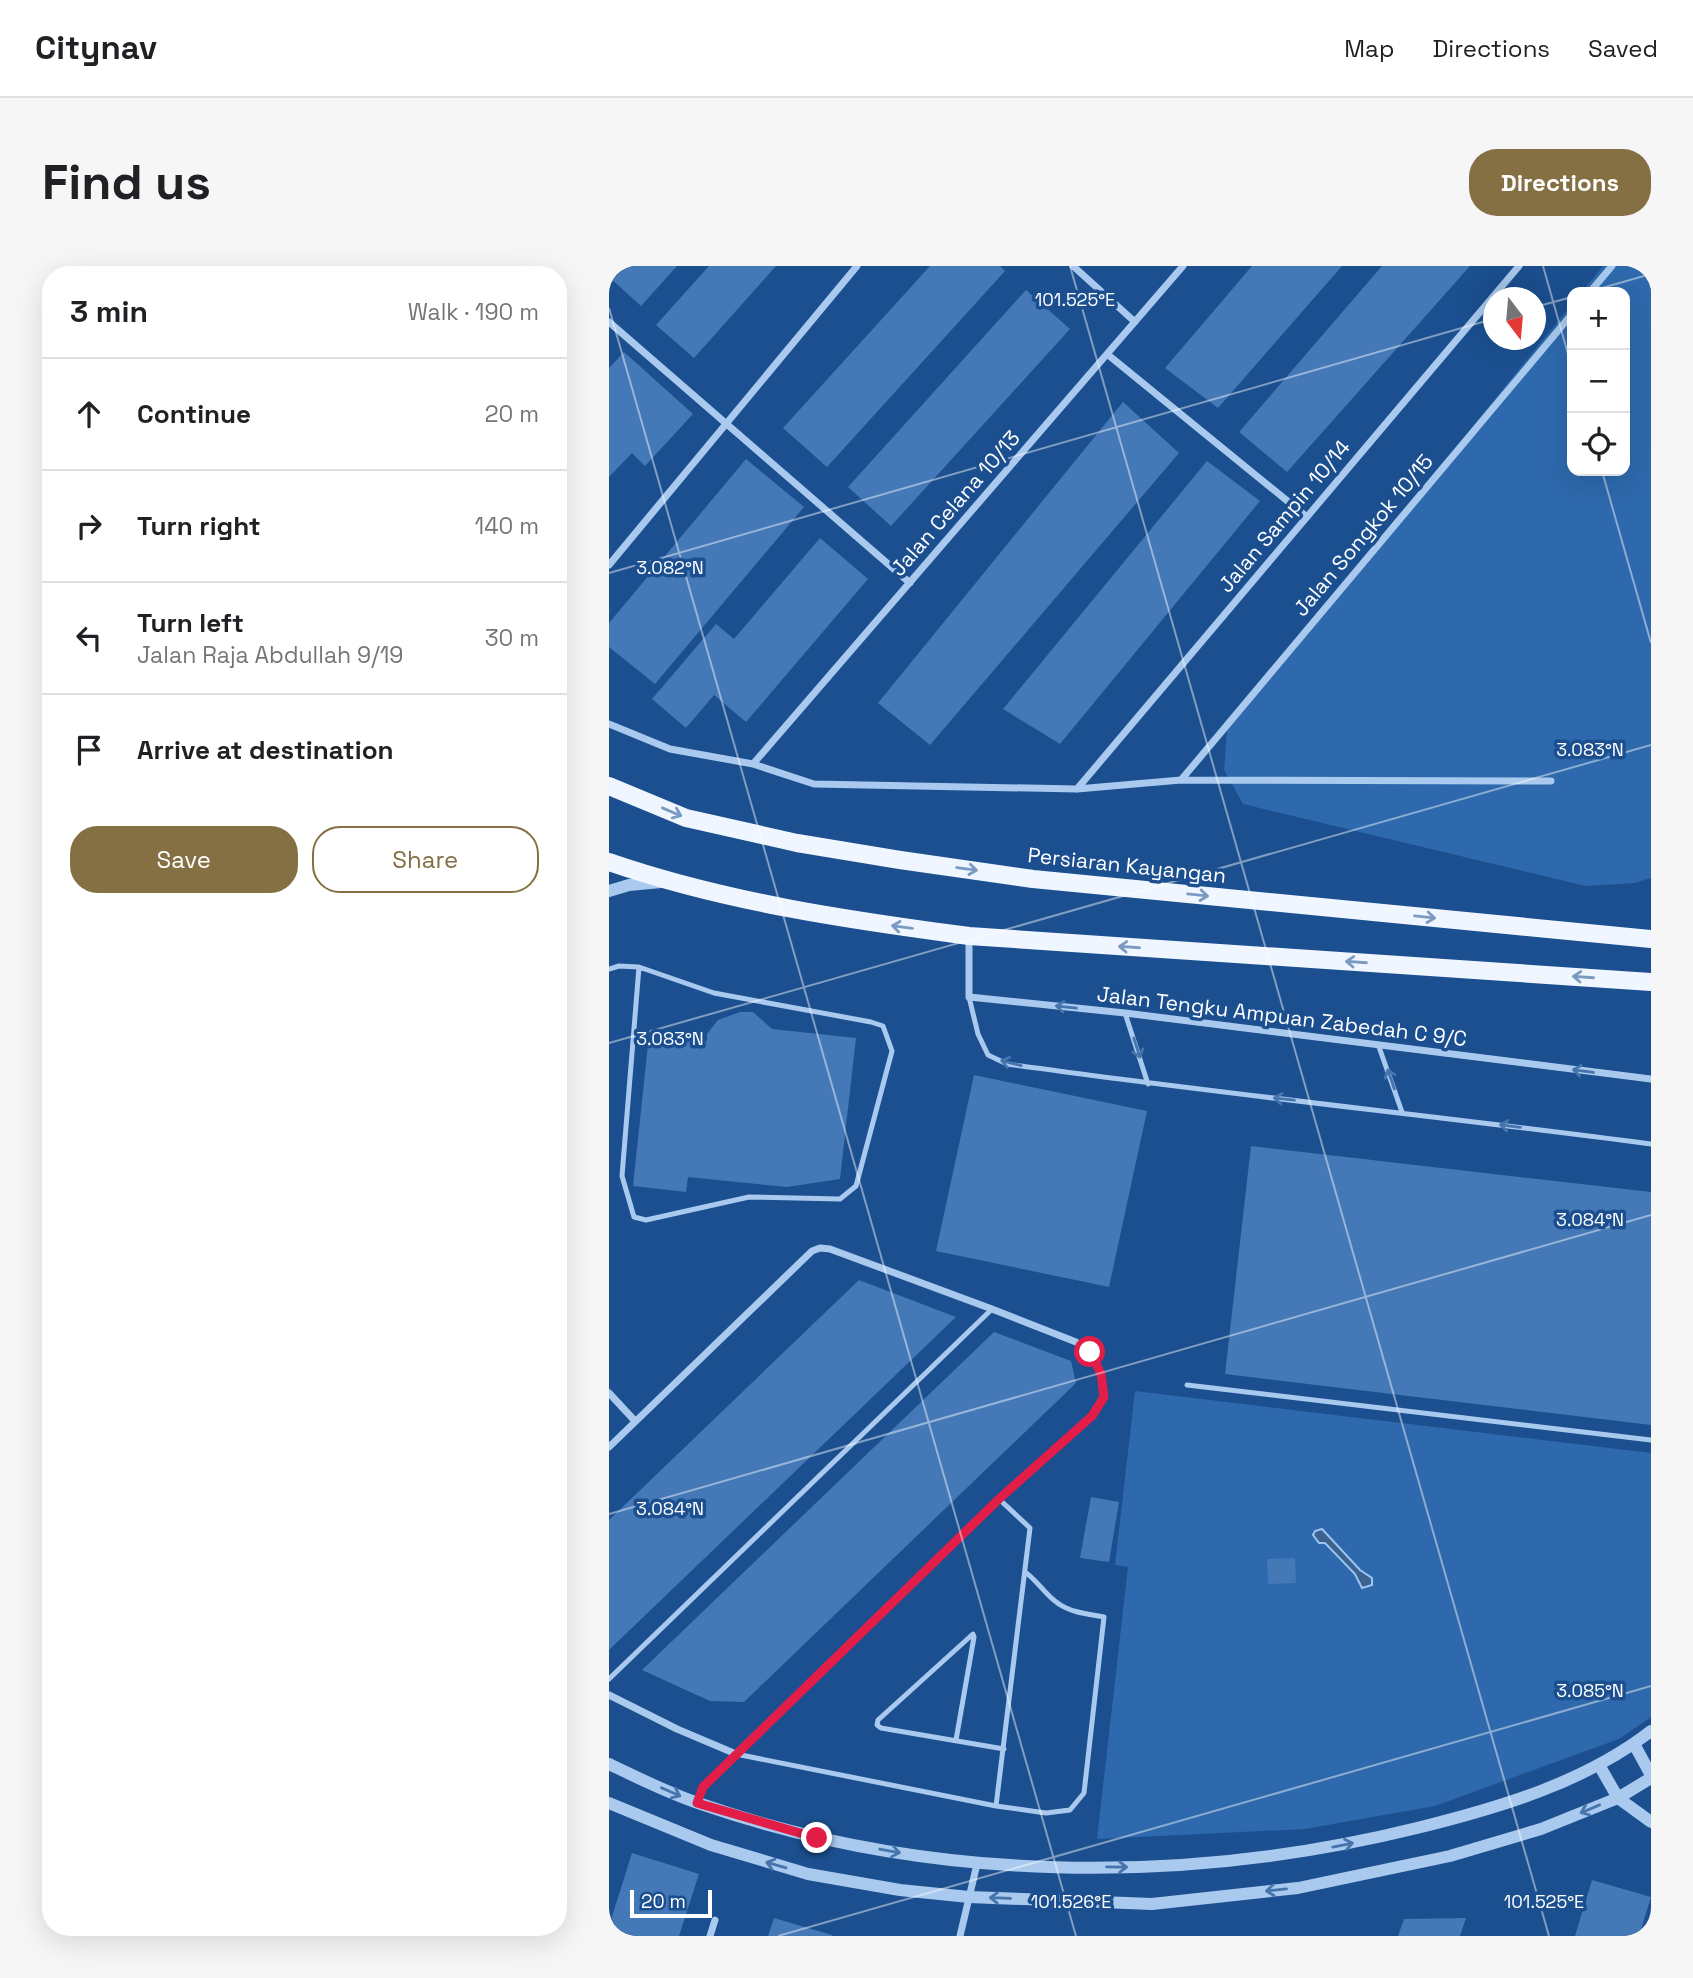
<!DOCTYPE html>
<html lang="en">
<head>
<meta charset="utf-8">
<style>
	body { margin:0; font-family:"Space Grotesk",sans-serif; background:#f6f6f6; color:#202124 }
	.controls { position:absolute; right:21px; top:21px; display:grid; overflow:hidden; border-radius:14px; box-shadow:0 7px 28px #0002 }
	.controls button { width:63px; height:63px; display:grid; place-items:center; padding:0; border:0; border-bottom:2px solid #e0e0e0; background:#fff; color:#202124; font:35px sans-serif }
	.compass { position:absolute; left:874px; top:21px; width:63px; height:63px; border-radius:50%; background:#fff; box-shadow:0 7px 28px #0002; rotate:164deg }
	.scale { position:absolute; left:21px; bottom:18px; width:82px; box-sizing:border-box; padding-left:7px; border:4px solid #fff; border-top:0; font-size:19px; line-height:24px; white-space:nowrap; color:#fff; -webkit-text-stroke:5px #1b4f8f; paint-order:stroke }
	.stop { position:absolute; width:21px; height:21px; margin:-16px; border:5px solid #e11d48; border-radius:50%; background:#fff }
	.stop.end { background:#e11d48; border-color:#fff; box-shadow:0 2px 7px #0008 }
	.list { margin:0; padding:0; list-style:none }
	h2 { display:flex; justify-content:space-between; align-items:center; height:91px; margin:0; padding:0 28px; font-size:30px }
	h2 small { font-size:23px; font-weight:400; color:#757577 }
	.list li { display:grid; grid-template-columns:46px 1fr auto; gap:21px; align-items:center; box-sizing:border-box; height:112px; padding:0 28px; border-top:2px solid #e0e0e0 }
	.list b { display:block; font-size:26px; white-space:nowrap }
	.list p { margin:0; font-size:23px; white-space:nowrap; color:#757577 }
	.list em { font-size:23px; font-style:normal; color:#757577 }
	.actions { display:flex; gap:14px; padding:21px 28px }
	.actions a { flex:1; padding:16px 0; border:2px solid #847042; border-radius:28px; text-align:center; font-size:24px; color:#847042 }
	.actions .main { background:#847042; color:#fff }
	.icon { flex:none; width:38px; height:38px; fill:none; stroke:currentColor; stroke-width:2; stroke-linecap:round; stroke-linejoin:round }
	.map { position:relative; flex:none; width:1042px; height:1670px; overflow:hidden; border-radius:28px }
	header { display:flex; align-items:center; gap:42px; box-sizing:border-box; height:98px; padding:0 35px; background:#fff; border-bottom:2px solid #e0e0e0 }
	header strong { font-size:33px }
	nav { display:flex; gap:38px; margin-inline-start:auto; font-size:24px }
	.intro { display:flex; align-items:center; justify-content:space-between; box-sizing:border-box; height:168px; padding:0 42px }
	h1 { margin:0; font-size:49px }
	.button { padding:18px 32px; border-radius:28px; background:#847042; color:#fff; font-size:24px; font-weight:700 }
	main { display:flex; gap:42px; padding:0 42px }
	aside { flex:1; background:#fff; border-radius:28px; box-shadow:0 7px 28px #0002 }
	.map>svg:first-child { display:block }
	.green { fill:#2e69ad }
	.water { fill:#3c6290; stroke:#9cc4f0; stroke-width:2 }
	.building { fill:#4478b7 }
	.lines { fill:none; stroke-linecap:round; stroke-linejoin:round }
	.service { stroke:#a9c9ee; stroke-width:5 }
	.minor { stroke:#a9c9ee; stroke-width:7 }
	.tertiary { stroke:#a9c9ee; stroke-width:12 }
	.primary { stroke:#f0f6ff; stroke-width:18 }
	.oneway { stroke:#7b9ac1 }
	.oneway2 { stroke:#4674ac }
	.route { stroke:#e11d48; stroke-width:9 }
	.ticks { fill:none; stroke:#fff; stroke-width:2; stroke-opacity:0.45 }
	.labels { text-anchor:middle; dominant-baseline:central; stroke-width:7; stroke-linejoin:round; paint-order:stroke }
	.street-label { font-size:21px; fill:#fff; stroke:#1b4f8f }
	.ticks-label { font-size:18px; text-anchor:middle; fill:#fff; stroke:#1b4f8f; stroke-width:7; stroke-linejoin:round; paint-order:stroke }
</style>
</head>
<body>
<header>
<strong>Citynav</strong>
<nav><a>Map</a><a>Directions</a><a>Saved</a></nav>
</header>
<div class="intro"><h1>Find us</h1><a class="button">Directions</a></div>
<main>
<aside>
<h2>3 min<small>Walk · 190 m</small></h2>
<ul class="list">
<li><svg class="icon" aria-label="ahead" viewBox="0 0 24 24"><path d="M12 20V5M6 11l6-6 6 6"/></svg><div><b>Continue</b></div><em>20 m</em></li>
<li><svg class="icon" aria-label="right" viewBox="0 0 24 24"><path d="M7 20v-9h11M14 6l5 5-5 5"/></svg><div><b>Turn right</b></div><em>140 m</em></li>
<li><svg class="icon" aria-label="left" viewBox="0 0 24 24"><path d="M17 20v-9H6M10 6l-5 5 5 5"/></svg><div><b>Turn left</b><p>Jalan Raja Abdullah 9/19</p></div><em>30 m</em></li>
<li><svg class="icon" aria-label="arrive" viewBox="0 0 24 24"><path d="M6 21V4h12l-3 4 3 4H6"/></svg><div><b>Arrive at destination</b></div></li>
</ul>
<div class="actions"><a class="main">Save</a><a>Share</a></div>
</aside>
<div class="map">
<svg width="1042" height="1670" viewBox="0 0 1042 1670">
	<rect width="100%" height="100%" fill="#1b4f8f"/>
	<path class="green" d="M994 0H1042V612L1026 617 977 620 634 538 615 504 618 463 963 38V205H1016V26H973Z
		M526 1125 1042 1187V1451L1010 1473 826 1540 696 1563 488 1573 519 1301 506 1299Z"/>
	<path class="water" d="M713 1263 751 1304 763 1312V1319L753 1322 746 1308 716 1277H710L704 1269 706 1265Z"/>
	<path class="building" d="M0 0H68L32 40 0 11Z
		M100 0H167L85 92 47 59Z
		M321 0H391L396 5 218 201 174 162Z
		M643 0H733L609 142 556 102Z
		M773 0H861L678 206 630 166Z
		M417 24 461 63 282 260 239 221Z
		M15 86 84 148 36 200 23 187 0 211V102Z
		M514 136 570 187 321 479 269 437Z
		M137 193 195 241 46 418 0 381V357Z
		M598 195 651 235 451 478 394 443Z
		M211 272 259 313 137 456 105 429 77 462 43 433 107 358 125 373Z
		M131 746H144L163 763 247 772 231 913 178 921 79 911 77 926 24 920 40 769 98 775V768L109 754Z
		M365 809 538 845 500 1021 327 985Z
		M642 880 1042 926V1159L616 1108Z
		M250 1014 347 1051 0 1384V1254Z
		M385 1066 462 1095 467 1117 135 1436 101 1435 33 1404Z
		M482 1231 510 1236 500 1296 471 1292Z
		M686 1292 687 1317 659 1318 658 1293Z
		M23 1587 90 1608 70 1670H0V1660Z
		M983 1614 1042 1631 1030 1670H966Z
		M165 1652 223 1669V1670H159Z
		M857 1652 851 1670H789L795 1653Z"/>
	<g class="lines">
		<path class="service" d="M30 701 105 727 262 756 274 760 283 785 247 920 231 933 140 931 37 954 25 951 13 910Z
			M0 703 10 700 30 701
			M360 731 369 768 379 789 398 798C612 828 828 850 1042 878
			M516 747 539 818
			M770 781 793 846
			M578 1119 1042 1174
			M0 1413 383 1043
			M347 1474 365 1371 364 1368 269 1454 268 1459 272 1462 395 1483
			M127 1488 387 1540 437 1547 461 1544 475 1527 495 1351C480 1348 463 1347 450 1338 437 1330 429 1315 416 1306
			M387 1540 421 1262 390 1233"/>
		<path class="minor" d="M464 0 526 56
			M981 26 1003 0
			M0 56 301 317
			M498 88 698 251
			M0 299 248 0
			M0 458 61 483 144 498 205 518 468 523 572 514 942 515
			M144 498 574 0
			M572 514 963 48
			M468 523 910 0
			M360 670V731L516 747 1042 813
			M0 1127 26 1155
			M0 1181 203 985 211 982 221 983 383 1043 467 1076 481 1086 492 1108 495 1131 483 1150 390 1233 127 1488 94 1521 88 1537
			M0 1429 68 1463 127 1488
			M101 1670 106 1654
			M351 1670 368 1598"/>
		<path class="tertiary" d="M0 625 20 619 52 616
			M1025 1478 1042 1509
			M0 1498C29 1512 59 1527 89 1537 319 1617 573 1620 808 1562 889 1542 975 1517 1042 1465
			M990 1499 1009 1532 1042 1556
			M0 1537 102 1579 199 1608 291 1624 360 1631 543 1638 689 1622 841 1590 932 1563 1009 1532 1042 1512"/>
		<path class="primary" d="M0 520 77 552 188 577 291 594 424 613 1042 673
			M0 596C116 636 239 654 360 670L1042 716"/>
	</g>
	<defs><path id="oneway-shaft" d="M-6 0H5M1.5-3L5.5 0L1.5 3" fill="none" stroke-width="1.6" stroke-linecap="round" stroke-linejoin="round" transform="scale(1.75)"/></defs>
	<g class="oneway">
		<use href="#oneway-shaft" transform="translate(63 546) rotate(23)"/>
		<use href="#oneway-shaft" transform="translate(358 603) rotate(8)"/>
		<use href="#oneway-shaft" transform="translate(589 629) rotate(6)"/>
		<use href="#oneway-shaft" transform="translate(816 651) rotate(6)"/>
		<use href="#oneway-shaft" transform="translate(293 661) rotate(-173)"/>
		<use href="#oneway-shaft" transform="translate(520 681) rotate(-176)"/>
		<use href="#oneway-shaft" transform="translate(747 696) rotate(-176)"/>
		<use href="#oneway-shaft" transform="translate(974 711) rotate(-176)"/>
	</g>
	<g class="oneway2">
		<use href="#oneway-shaft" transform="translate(457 741) rotate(-174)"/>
		<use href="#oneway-shaft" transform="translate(528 782) rotate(72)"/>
		<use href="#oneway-shaft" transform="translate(402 797) rotate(-166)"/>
		<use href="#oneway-shaft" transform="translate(974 805) rotate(-173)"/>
		<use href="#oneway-shaft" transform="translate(782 813) rotate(-109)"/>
		<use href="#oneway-shaft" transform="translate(675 833) rotate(-174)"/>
		<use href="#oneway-shaft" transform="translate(901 860) rotate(-173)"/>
		<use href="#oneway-shaft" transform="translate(62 1526) rotate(24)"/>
		<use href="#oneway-shaft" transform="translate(981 1543) rotate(157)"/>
		<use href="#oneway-shaft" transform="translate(734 1579) rotate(-11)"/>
		<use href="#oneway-shaft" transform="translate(281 1585) rotate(10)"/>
		<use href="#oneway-shaft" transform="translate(167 1599) rotate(-164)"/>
		<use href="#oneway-shaft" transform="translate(508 1601) rotate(1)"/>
		<use href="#oneway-shaft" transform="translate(667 1624) rotate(174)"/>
		<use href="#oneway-shaft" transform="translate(391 1632) rotate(-178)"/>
	</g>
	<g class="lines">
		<path class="route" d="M208 1572 88 1537 94 1521 390 1233 483 1150 495 1131 492 1108 481 1086"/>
	</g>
	<path class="ticks" d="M461 0 940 1670M934 0 963 102M979 26 1042 8M926 41 963 31M0 42 467 1670M993 205 1042 377M0 307 884 53M0 777 1042 479M0 1248 1042 949M169 1670 1042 1420"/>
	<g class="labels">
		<g class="street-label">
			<text transform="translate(346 237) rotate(-49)">Jalan Celana 10/13</text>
			<text transform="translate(675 250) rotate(-50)">Jalan Sampin 10/14</text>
			<text transform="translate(754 269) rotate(-50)">Jalan Songkok 10/15</text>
			<text transform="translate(518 599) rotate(6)">Persiaran Kayangan</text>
			<text transform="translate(673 750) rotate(7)">Jalan Tengku Ampuan Zabedah C 9/C</text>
		</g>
	</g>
	<g class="ticks-label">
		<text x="466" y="40">101.525°E</text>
		<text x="61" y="308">3.082°N</text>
		<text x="981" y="490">3.083°N</text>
		<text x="61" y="779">3.083°N</text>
		<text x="981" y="960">3.084°N</text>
		<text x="61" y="1249">3.084°N</text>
		<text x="981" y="1431">3.085°N</text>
		<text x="462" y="1642">101.526°E</text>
		<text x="935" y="1642">101.525°E</text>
	</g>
</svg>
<div class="controls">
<button>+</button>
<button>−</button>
<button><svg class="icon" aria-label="locate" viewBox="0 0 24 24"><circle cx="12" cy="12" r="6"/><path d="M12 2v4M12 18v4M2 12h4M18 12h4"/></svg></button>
</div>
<svg class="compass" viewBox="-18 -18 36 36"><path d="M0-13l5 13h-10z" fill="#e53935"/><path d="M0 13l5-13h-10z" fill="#757577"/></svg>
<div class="scale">20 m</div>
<div class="stop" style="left:481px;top:1086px"></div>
<div class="stop end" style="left:208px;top:1572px"></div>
</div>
</main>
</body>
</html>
